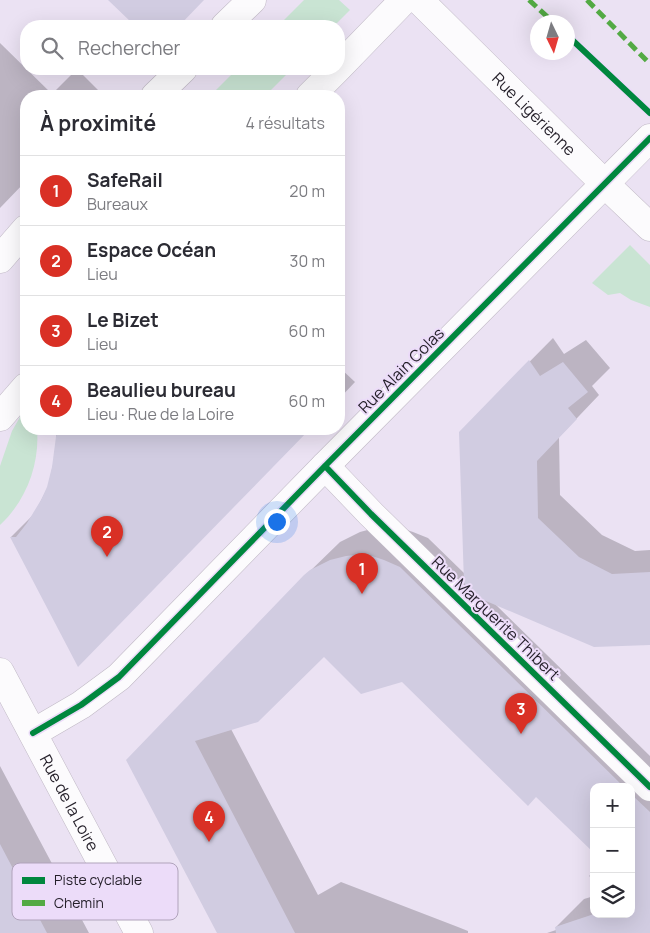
<!DOCTYPE html>
<html lang="fr">
<head>
<meta charset="utf-8">
<style>
	body { margin:0; font-family:Manrope,sans-serif; background:#f7f7f7; color:#2b2b33 }
	.controls { position:absolute; right:15px; bottom:15px; display:grid; overflow:hidden; border-radius:10px; box-shadow:0 5px 20px #0002 }
	.controls button { width:45px; height:45px; display:grid; place-items:center; padding:0; border:0; border-bottom:1px solid #e1e1e2; background:#fff; color:#2b2b33; font:25px sans-serif }
	.compass { position:absolute; left:530px; top:15px; width:45px; height:45px; border-radius:50%; background:#fff; box-shadow:0 5px 20px #0002; rotate:175deg }
	.you { position:absolute; left:276px; top:521px; width:18px; height:18px; margin:-12px; border:4px solid #fff; border-radius:50%; background:#1a73e8; box-shadow:0 0 0 8px #1a73e833 }
	.badge { display:grid; place-items:center; width:32px; height:32px; border-radius:50%; background:#d93025; color:#fff; font-size:16px; font-weight:700 }
	.pin { position:absolute; translate:-50% -41px; filter:drop-shadow(0 1px 2px #0008) }
	.pin::after { content:''; position:absolute; top:26px; width:18px; height:15px; background:inherit; clip-path:polygon(0 0,100% 0,50% 100%) }
	.list { margin:0; padding:0; list-style:none }
	h2 { display:flex; justify-content:space-between; align-items:center; height:65px; margin:0; padding:0 20px; font-size:21px }
	h2 small { font-size:16px; font-weight:400; color:#7c7c81 }
	.list li { display:grid; grid-template-columns:32px 1fr auto; gap:15px; align-items:center; box-sizing:border-box; height:70px; padding:0 20px; border-top:1px solid #e1e1e2 }
	.list b { display:block; font-size:19px; white-space:nowrap }
	.list p { margin:0; font-size:16px; white-space:nowrap; color:#7c7c81 }
	.list em { font-size:16px; font-style:normal; color:#7c7c81 }
	.icon { flex:none; width:28px; height:28px; fill:none; stroke:currentColor; stroke-width:2; stroke-linecap:round; stroke-linejoin:round }
	.map { position:relative; flex:none; width:650px; height:933px; overflow:hidden }
	.search { position:absolute; background:#fff; box-shadow:0 5px 20px #0002; left:20px; top:20px; width:325px; height:55px; display:flex; align-items:center; gap:12px; box-sizing:border-box; padding:0 18px; border-radius:20px; color:#7c7c81; font-size:19px }
	.panel { position:absolute; background:#fff; box-shadow:0 5px 20px #0002; left:20px; top:90px; width:325px; height:345px; border-radius:20px }
	.map>svg:first-child { display:block }
	.green { fill:#c9e4d3 }
	.shadow { fill:#0003 }
	.building { fill:#d1cce1 }
	.lines { fill:none; stroke-linecap:round; stroke-linejoin:round }
	.minor-casing { stroke:#c0b9c5; stroke-width:29 }
	.minor { stroke:#fcfbfd; stroke-width:28 }
	.quiet { stroke:#53aa44; stroke-width:5; stroke-dasharray:10 5; stroke-linecap:butt }
	.cycleway-casing { stroke:#ecdcf9; stroke-width:9 }
	.cycleway { stroke:#00873e; stroke-width:6 }
	.labels { text-anchor:middle; dominant-baseline:central; stroke-width:4; stroke-linejoin:round; paint-order:stroke }
	.street-label { font-size:16px; fill:#241f29; stroke:#ecdcf9 }
	.key { fill:#ecdcf9; stroke:#b0a3bb; stroke-width:1 }
	.key-label { font-size:14px; fill:#241f29 }
</style>
</head>
<body>
<div class="map">
<svg width="650" height="933" viewBox="0 0 650 933">
	<rect width="100%" height="100%" fill="#ebe2f3"/>
	<path class="green" d="M304 0H339L350 10 334 26H278Z
		M237 69H292L265 96H210Z
		M630 245 650 265V307L631 300 620 293 608 295 592 283Z
		M24 410 26 411V429H37C40 464 26 501 0 525V466L12 431Z"/>
	<path class="shadow" d="M0 43 52 94 77 69 104 96H26V181L0 208Z
		M553 338 564 354 586 340 610 368 592 386 599 395 559 437 560 495 602 535 635 551 650 550V644L494 603 650 756V933H547L556 930V927L584 899 594 896V914H631V787H594L536 796 402 681 324 655 231 729 318 895 341 882 458 927 468 931V933H218L127 760 305 576 340 542 360 532 375 528H401L413 532 428 538 465 574 460 432Z
		M339 367 355 382 339 399Z
		M56 429H309L78 665 11 537 34 514 48 487 56 451Z
		M0 766 89 933H0Z
		M594 871V880L589 876Z"/>
	<path class="building" d="M108 0H204L179 26H129L132 23Z
		M529 360 540 376 563 362 588 392 568 408 577 419 537 461 538 518 579 557 612 574 650 572V645L594 647 479 598 464 583 459 432Z
		M57 429H310L78 667 10 537H16L27 523 41 500 47 487 52 467Z
		M355 555 372 556 384 560 400 567 624 787H594V853L536 797 528 806 402 682 361 694 324 657 258 722 195 741 295 933H217L126 760 304 575 310 570 330 560 346 556Z
		M631 794 650 812V933H556L555 927 594 914H631Z
		M0 844 47 933H0Z"/>
	<g class="lines">
		<g class="minor-casing">
			<g id="minor">
				<path id="s1" d="M419 0 605 184 650 227"/>
				<path d="M225 26 252 0"/>
				<path d="M339 67 404 0"/>
				<path d="M155 96 183 69"/>
				<path d="M310 96 337 69"/>
				<path d="M0 259 26 229"/>
				<path d="M0 417 26 387"/>
				<path d="M325 466 371 514 650 787"/>
				<path id="s2" d="M0 672 139 933"/>
				<path d="M33 733 81 705 119 677 325 466 650 138"/>
			</g>
		</g>
		<use href="#minor" class="minor"/>
		<path class="quiet" d="M529 0 553 22
			M587 0 650 64"/>
		<g class="cycleway-casing">
			<path id="cycleway" d="M568 36 650 113
				M325 466 371 514 650 787
				M33 733 81 705 119 677 325 466 650 138"/>
		</g>
		<use href="#cycleway" class="cycleway"/>
	</g>
	<g class="labels">
		<g class="street-label">
			<text stroke="none"><textPath href="#s1" startOffset="162">Rue Ligérienne</textPath></text>
			<text transform="translate(401 370) rotate(-45)">Rue Alain Colas</text>
			<text transform="translate(496 618) rotate(44)">Rue Marguerite Thibert</text>
			<text stroke="none"><textPath href="#s2" startOffset="148">Rue de la Loire</textPath></text>
		</g>
	</g>
	<rect x="12" y="863" width="166" height="57" rx="8" class="key"/>
	<rect x="22" y="877" width="23" height="7" fill="#00873e"/>
	<rect x="22" y="900" width="23" height="6" fill="#53aa44"/>
	<g class="key-label">
		<text x="54" y="885">Piste cyclable</text>
		<text x="54" y="908">Chemin</text>
	</g>
</svg>
<div class="controls">
<button>+</button>
<button>−</button>
<button><svg class="icon" aria-label="layers" viewBox="0 0 24 24"><path d="M12 4l9 5-9 5-9-5zM3 14l9 5 9-5"/></svg></button>
</div>
<svg class="compass" viewBox="-18 -18 36 36"><path d="M0-13l5 13h-10z" fill="#e53935"/><path d="M0 13l5-13h-10z" fill="#7c7c81"/></svg>
<div class="you"></div>
<div class="pin badge" style="left:362px;top:594px">1</div>
<div class="pin badge" style="left:107px;top:557px">2</div>
<div class="pin badge" style="left:521px;top:734px">3</div>
<div class="pin badge" style="left:209px;top:842px">4</div>
<div class="search"><svg class="icon" aria-label="search" viewBox="0 0 24 24"><circle cx="10" cy="10" r="6"/><path d="M15 15l6 6"/></svg>Rechercher</div>
<section class="panel">
<h2>À proximité<small>4 résultats</small></h2>
<ul class="list">
<li><span class="badge">1</span><div><b>SafeRail</b><p>Bureaux</p></div><em>20 m</em></li>
<li><span class="badge">2</span><div><b>Espace Océan</b><p>Lieu</p></div><em>30 m</em></li>
<li><span class="badge">3</span><div><b>Le Bizet</b><p>Lieu</p></div><em>60 m</em></li>
<li><span class="badge">4</span><div><b>Beaulieu bureau</b><p>Lieu · Rue de la Loire</p></div><em>60 m</em></li>
</ul>
</section>
</div>
</body>
</html>
